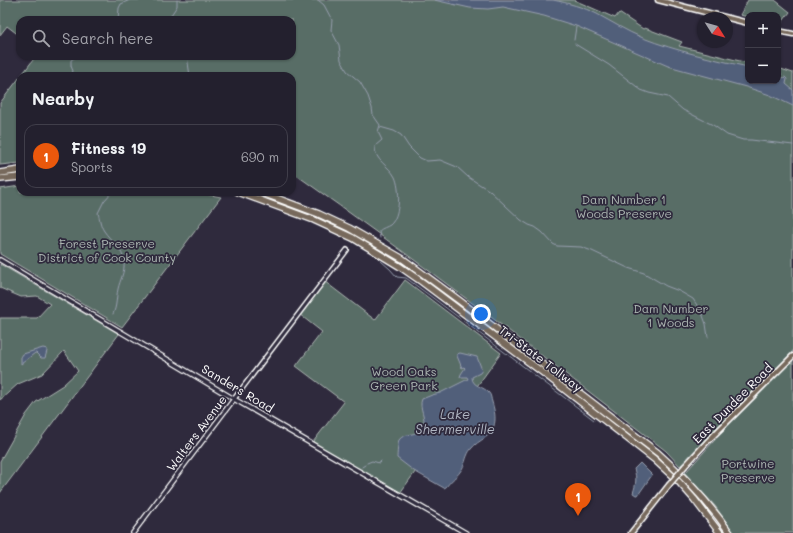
<!DOCTYPE html>
<html lang="en">
<head>
<meta charset="utf-8">
<style>
	body { margin:0; font-family:Mali,sans-serif; background:#2b2836; color:#f1f3f6 }
	.controls { position:absolute; right:12px; top:12px; display:grid; overflow:hidden; border-radius:8px; box-shadow:0 1px 3px #0004 }
	.controls button { width:36px; height:36px; display:grid; place-items:center; padding:0; border:0; border-bottom:1px solid #403e4a; background:#23202e; color:#f1f3f6; font:20px sans-serif }
	.compass { position:absolute; left:697px; top:12px; width:36px; height:36px; border-radius:50%; background:#23202e; box-shadow:0 1px 3px #0004; rotate:127deg }
	.you { position:absolute; left:481px; top:314px; width:14px; height:14px; margin:-10px; border:3px solid #fff; border-radius:50%; background:#1a73e8; box-shadow:0 0 0 6px #1a73e833 }
	.badge { display:grid; place-items:center; width:26px; height:26px; border-radius:50%; background:#ea580c; color:#fff; font-size:13px; font-weight:700 }
	.pin { position:absolute; translate:-50% -33px; filter:drop-shadow(0 1px 2px #0008) }
	.pin::after { content:''; position:absolute; top:21px; width:14px; height:12px; background:inherit; clip-path:polygon(0 0,100% 0,50% 100%) }
	.list { margin:0; padding:0; list-style:none }
	h2 { display:flex; justify-content:space-between; align-items:center; height:52px; margin:0; padding:0 16px; font-size:17px }
	h2 small { font-size:13px; font-weight:400; color:#a3a3aa }
	.list li { display:grid; grid-template-columns:26px 1fr auto; gap:12px; align-items:center; box-sizing:border-box; height:64px; margin:0 8px 8px; padding:0 8px; border:1px solid #403e4a; border-radius:12px }
	.list b { display:block; font-size:15px; white-space:nowrap }
	.list p { margin:0; font-size:13px; white-space:nowrap; color:#a3a3aa }
	.list em { font-size:13px; font-style:normal; color:#a3a3aa }
	.icon { flex:none; width:22px; height:22px; fill:none; stroke:currentColor; stroke-width:2; stroke-linecap:round; stroke-linejoin:round }
	.map { position:relative; flex:none; width:793px; height:533px; overflow:hidden }
	.search { position:absolute; background:#23202e; box-shadow:0 1px 3px #0004; left:16px; top:16px; width:280px; height:44px; display:flex; align-items:center; gap:10px; box-sizing:border-box; padding:0 14px; border-radius:12px; color:#a3a3aa; font-size:15px }
	.panel { position:absolute; background:#23202e; box-shadow:0 1px 3px #0004; left:16px; top:72px; width:280px; height:124px; border-radius:12px }
	.map>svg:first-child { display:block }
	.green { fill:#596d66; stroke:#acb6b2 }
	.water { fill:#515f7a; stroke:#979faf }
	.lines { fill:none; stroke-linecap:round; stroke-linejoin:round }
	.stream { stroke:#979faf; stroke-width:1 }
	.tertiary-casing { stroke:#fff; stroke-width:6 }
	.secondary-casing { stroke:#fff; stroke-width:6 }
	.primary-casing { stroke:#fff; stroke-width:7 }
	.motorway-casing { stroke:#fff; stroke-width:8 }
	.tertiary { stroke:#2f2a3d; stroke-width:3 }
	.secondary { stroke:#2f2a3d; stroke-width:3.5 }
	.primary { stroke:#77695c; stroke-width:4 }
	.motorway { stroke:#77695c; stroke-width:5.5 }
	.primary-bridge-casing { stroke:#fff; stroke-width:7; stroke-linecap:butt }
	.primary-bridge { stroke:#77695c; stroke-width:4 }
	.labels { text-anchor:middle; dominant-baseline:central; stroke-width:3.5; stroke-linejoin:round; paint-order:stroke }
	.park-label { font-size:12px; fill:#acb6b2; stroke:#2f2a3d }
	.street-label { font-size:12px; fill:#fff; stroke:#2f2a3d }
	.water-label { font-size:13px; font-style:italic; fill:#b1b7c3; stroke:#2f2a3d }
</style>
</head>
<body>
<div class="map">
<svg width="793" height="533" viewBox="0 0 793 533">
	<rect width="100%" height="100%" fill="#2f2a3d"/>
	<filter id="ink" filterUnits="userSpaceOnUse"><feTurbulence type="fractalNoise" baseFrequency=".025" numOctaves="2"/><feDisplacementMap in="SourceGraphic" scale="8" xChannelSelector="R" yChannelSelector="G"/><feConvolveMatrix kernelMatrix="1 2 1 2 8 2 1 2 1" color-interpolation-filters="sRGB"/></filter>
	<g filter="url(#ink)">
		<path class="green" d="M0 0H574L615 18 619 13 643 29 645 28 682 42 679 46 748 63V81H778V68L793 73V351L710 434 680 466 666 451C543 356 419 261 292 172V76H21L36 56H292V20H20V36L7 26 0 35Z
			M748 0H775L790 12 780 25H778V15H748V17L740 15Z
			M20 77V163L0 165V103Z
			M20 186V192H195L221 197 122 327 0 254V189Z
			M0 264 119 334 0 493V461L26 415 36 402 63 385 78 371 64 351 42 374 18 384 0 400V318H37L50 304 37 296 21 297 0 288Z
			M405 280 501 353 400 493 313 442 344 402 296 366 322 332 299 314 324 281 375 320Z
			M793 360V533H734L715 506 685 473 722 432Z"/>
		<path class="water" d="M434 0H553C568 3 583 7 597 14 612 22 626 31 643 38 676 51 713 59 748 67V81H778V72L782 74 780 76V79L785 77 787 79 786 84 793 90V106L770 95 746 87 668 66 576 26 544 16 503 7 488 9 470 8Z
			M43 348 47 349V351L45 358H41L36 353H35L21 364V357L23 354Z
			M460 353 477 357 482 370 480 373 472 377C472 387 484 386 489 393 491 395 491 399 492 402 496 415 498 428 485 438 480 441 475 444 471 449 466 455 466 462 462 469 458 476 451 480 446 487L444 488 414 471 397 458C397 456 398 441 399 440 404 432 418 437 423 427 427 417 418 408 422 399L432 395 440 393 468 379 467 377H460L461 374 465 368 464 367 462 368 457 356V354Z
			M640 463 652 475 638 495H636L633 493C636 484 637 478 634 469Z"/>
		<g class="lines">
			<path class="stream" d="M318 0 324 5 332 20 331 30 339 45 341 60 347 71 360 82 368 96 372 108 373 115 380 125 378 132 382 140 375 146C374 161 389 165 395 177 400 188 401 216 390 225 387 227 382 228 379 231L380 238
				M118 20 119 8 121 4 130 0
				M174 20 171 15 177 6V0
				M574 40 576 27
				M575 44 609 65 641 90 649 93 668 97 683 110 713 125 727 135 743 140H751L793 145
				M187 56 190 76
				M71 76 73 71 71 66V60L78 56
				M380 127 394 131 401 135 409 147 420 158 427 161 440 160 457 167 468 177 490 191 521 220 529 225 535 227 542 232 553 244 557 246 581 247 592 251 628 268 644 273 666 286 679 291 693 299 702 313 706 324 708 337
				M112 192 104 201 98 213C100 219 100 225 104 231 110 240 124 250 124 262 125 272 120 280 118 289 116 298 117 306 113 314
				M381 261 390 269 397 277 406 278 429 295 594 420
				M367 463 372 461 379 463 381 461
				M362 467 365 465"/>
			<g class="tertiary-casing">
				<path id="tertiary" d="M234 399 347 250"/>
			</g>
			<g class="secondary-casing">
				<path id="secondary" d="M0 260 234 399 466 533
					M133 533 234 399"/>
			</g>
			<g class="primary-casing">
				<path id="primary" d="M658 0 748 23
					M778 31 793 34
					M685 466 707 442 793 356
					M631 533 669 485"/>
			</g>
			<g class="motorway-casing">
				<path id="motorway" d="M0 173 20 170
					M0 179 20 177
					M238 192 314 220 353 238 399 266 422 282 546 375 654 459 679 482 694 499 720 533
					M260 192 319 214 349 228 403 259 460 301 658 453C685 477 709 503 730 533"/>
			</g>
			<use href="#tertiary" class="tertiary"/>
			<use href="#secondary" class="secondary"/>
			<use href="#primary" class="primary"/>
			<use href="#motorway" class="motorway"/>
			<g class="primary-bridge-casing">
				<path id="primary-bridge" d="M669 485 685 466"/>
			</g>
			<use href="#primary-bridge" class="primary-bridge"/>
		</g>
	</g>
	<g class="labels">
		<g class="park-label">
			<text x="624" y="199">Dam Number 1<tspan x="624" dy="14">Woods Preserve</tspan></text>
			<text x="107" y="243">Forest Preserve<tspan x="107" dy="14">District of Cook County</tspan></text>
			<text x="671" y="308">Dam Number<tspan x="671" dy="14">1 Woods</tspan></text>
			<text x="404" y="371">Wood Oaks<tspan x="404" dy="14">Green Park</tspan></text>
			<text x="748" y="463">Portwine<tspan x="748" dy="14">Preserve</tspan></text>
		</g>
		<g class="street-label">
			<text transform="translate(541 358) rotate(37)">Tri-State Tollway</text>
			<text transform="translate(238 388) rotate(31)">Sanders Road</text>
			<text transform="translate(732 403) rotate(-45)">East Dundee Road</text>
			<text transform="translate(196 433) rotate(-53)">Walters Avenue</text>
		</g>
		<g class="water-label">
			<text x="455" y="413">Lake<tspan x="455" dy="15">Shermerville</tspan></text>
		</g>
	</g>
</svg>
<div class="controls">
<button>+</button>
<button>−</button>
</div>
<svg class="compass" viewBox="-18 -18 36 36"><path d="M0-13l5 13h-10z" fill="#e53935"/><path d="M0 13l5-13h-10z" fill="#a3a3aa"/></svg>
<div class="you"></div>
<div class="pin badge" style="left:578px;top:516px">1</div>
<div class="search"><svg class="icon" aria-label="search" viewBox="0 0 24 24"><circle cx="10" cy="10" r="6"/><path d="M15 15l6 6"/></svg>Search here</div>
<section class="panel">
<h2>Nearby<small></small></h2>
<ul class="list">
<li><span class="badge">1</span><div><b>Fitness 19</b><p>Sports</p></div><em>690 m</em></li>
</ul>
</section>
</div>
</body>
</html>
